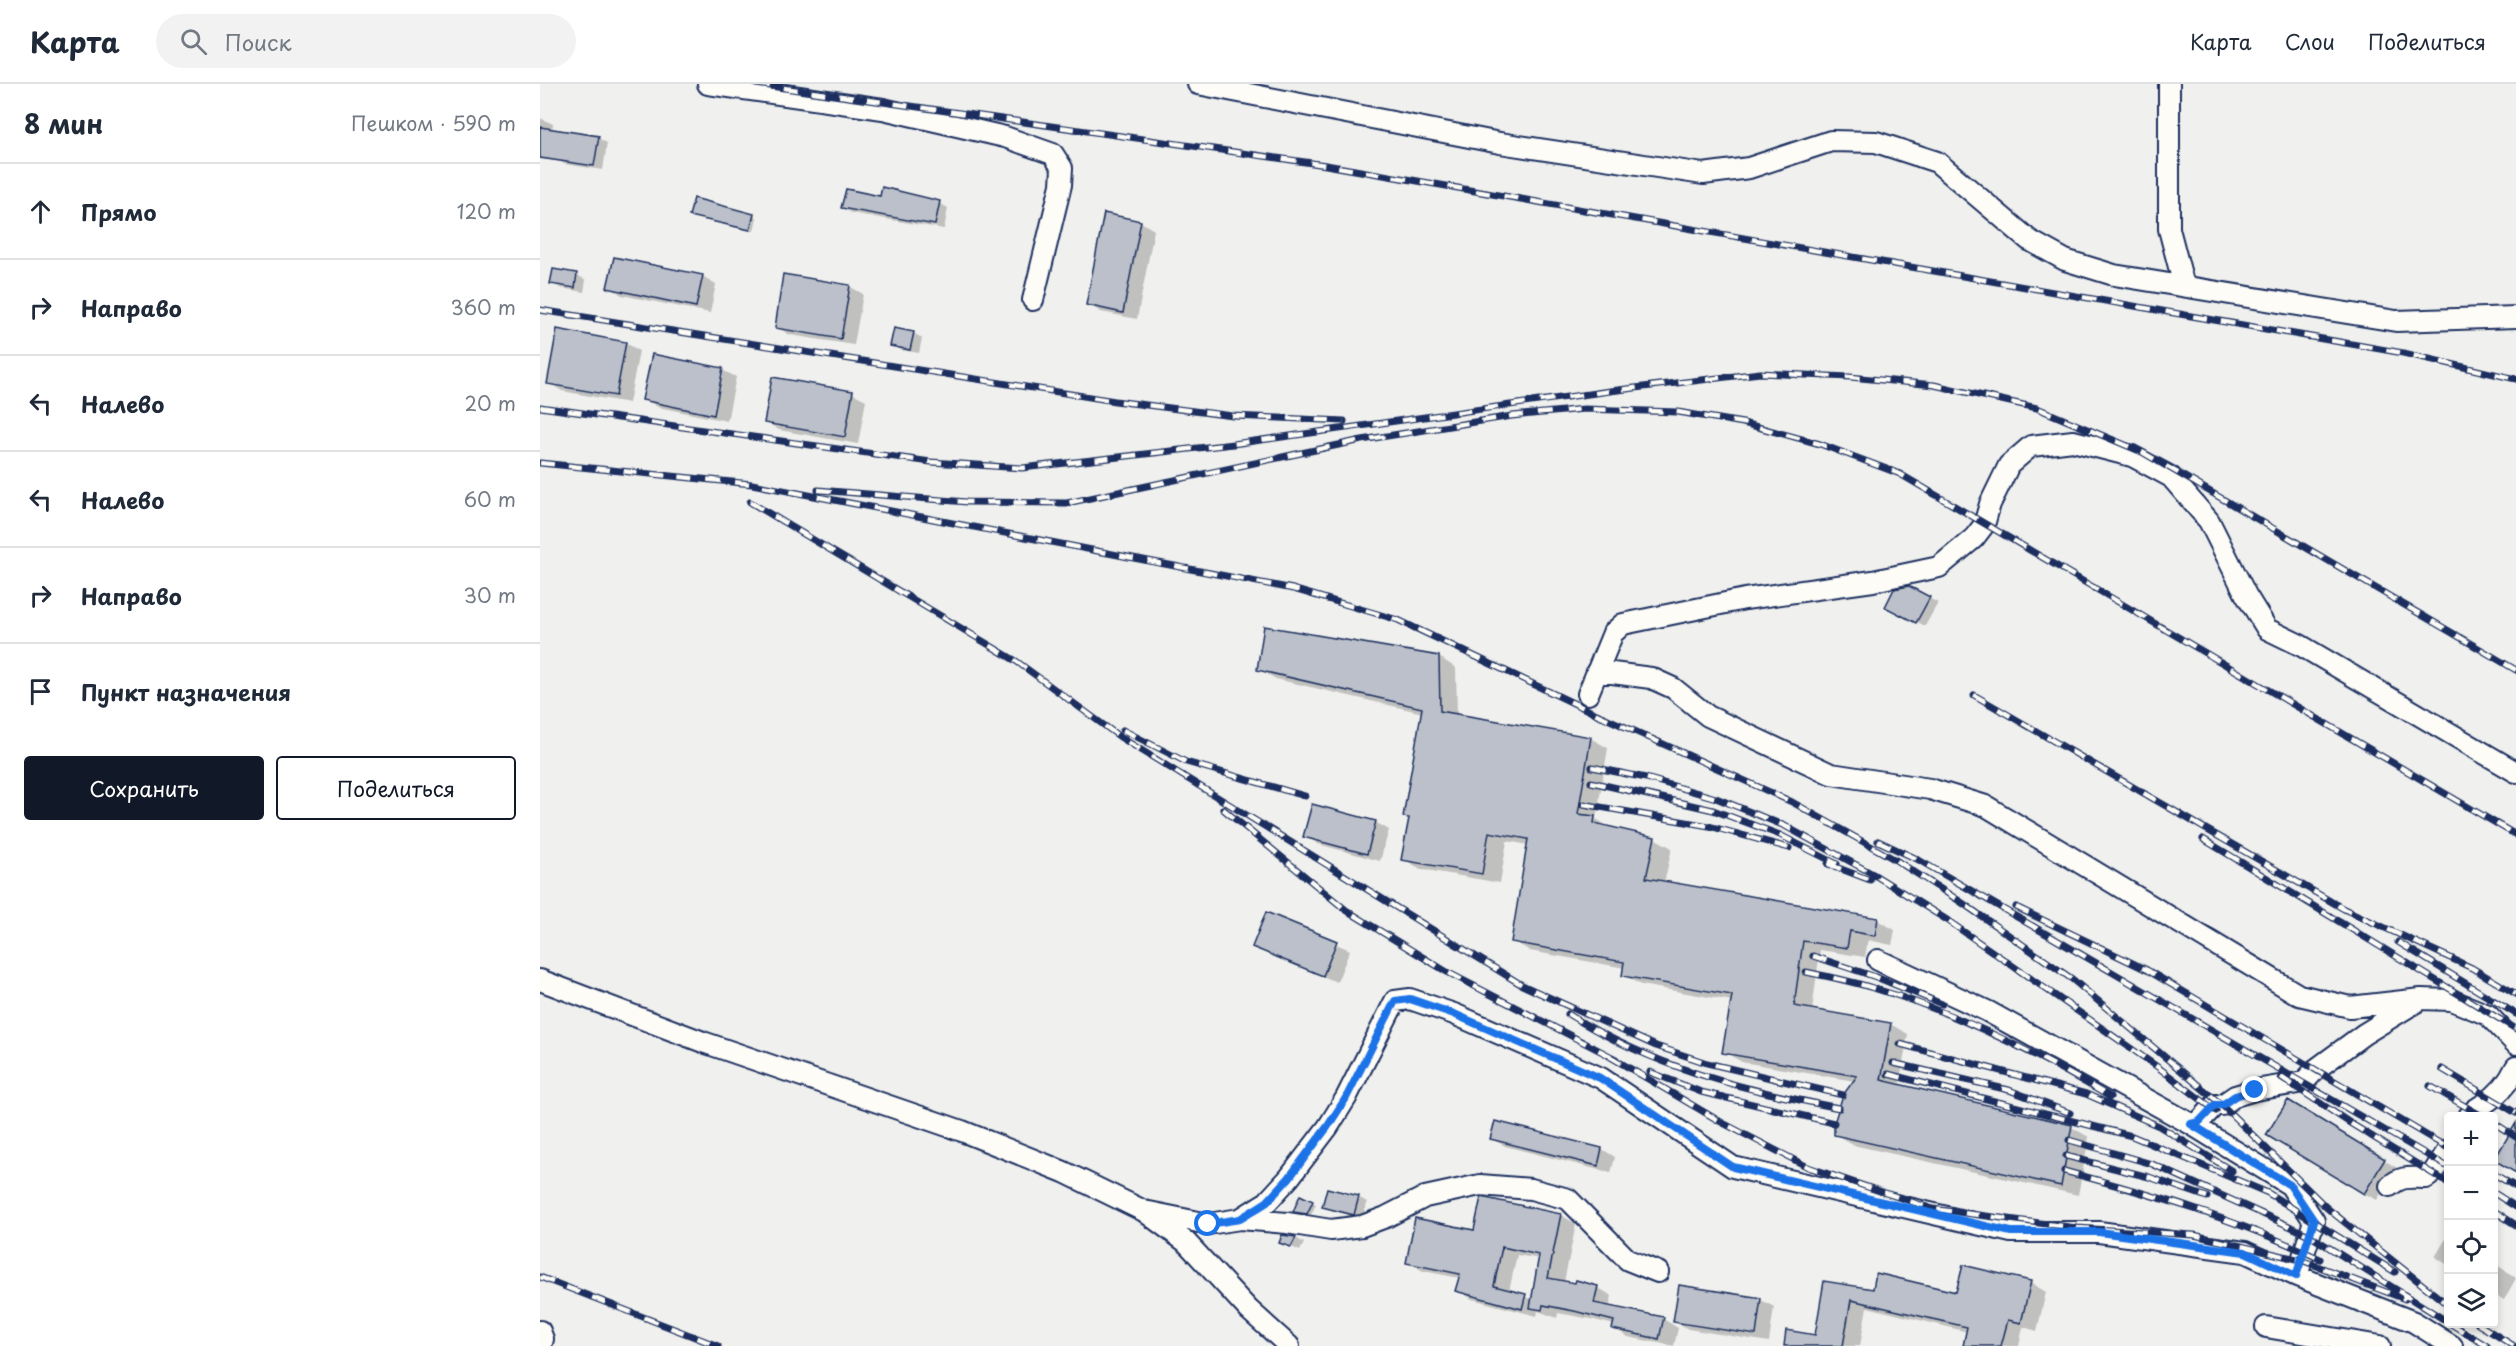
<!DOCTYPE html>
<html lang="ru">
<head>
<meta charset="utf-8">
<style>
	body { margin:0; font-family:"Playpen Sans",sans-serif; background:#f2f2f3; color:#1f2937 }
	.controls { position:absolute; right:18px; bottom:18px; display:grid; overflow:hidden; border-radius:6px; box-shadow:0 3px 9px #0003 }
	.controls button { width:54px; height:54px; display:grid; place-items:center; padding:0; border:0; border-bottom:2px solid #e0e1e3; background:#fff; color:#1f2937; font:30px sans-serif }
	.stop { position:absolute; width:18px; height:18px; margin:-14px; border:4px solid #1a73e8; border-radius:50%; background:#fff }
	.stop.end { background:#1a73e8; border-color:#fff; box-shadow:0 2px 6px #0008 }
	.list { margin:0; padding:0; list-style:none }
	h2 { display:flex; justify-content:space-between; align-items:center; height:78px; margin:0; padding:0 24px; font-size:26px }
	h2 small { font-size:20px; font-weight:400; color:#747a83 }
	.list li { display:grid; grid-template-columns:39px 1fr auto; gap:18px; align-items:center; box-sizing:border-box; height:96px; padding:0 24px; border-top:2px solid #e0e1e3 }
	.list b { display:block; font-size:22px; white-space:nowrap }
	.list em { font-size:20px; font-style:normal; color:#747a83 }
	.actions { display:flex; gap:12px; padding:18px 24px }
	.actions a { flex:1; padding:14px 0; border:2px solid #111827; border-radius:6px; text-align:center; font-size:21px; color:#111827 }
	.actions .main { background:#111827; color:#fff }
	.icon { flex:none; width:33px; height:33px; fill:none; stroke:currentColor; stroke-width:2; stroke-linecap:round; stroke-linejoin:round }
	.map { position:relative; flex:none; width:1976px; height:1262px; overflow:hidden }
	header { display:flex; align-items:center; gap:36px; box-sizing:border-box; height:84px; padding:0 30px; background:#fff; border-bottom:2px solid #e0e1e3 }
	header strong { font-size:28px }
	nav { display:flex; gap:33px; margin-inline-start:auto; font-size:21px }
	.search { width:420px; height:54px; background:#f2f2f3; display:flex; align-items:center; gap:15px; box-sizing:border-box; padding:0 21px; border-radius:33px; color:#747a83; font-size:22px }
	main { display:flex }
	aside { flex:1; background:#fff }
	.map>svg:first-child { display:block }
	.shadow { fill:#0003; fill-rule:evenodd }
	.building { fill:#bbc0ca; stroke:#1b2f5e; stroke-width:1.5 }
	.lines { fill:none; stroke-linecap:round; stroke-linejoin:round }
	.minor-casing { stroke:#1b2f5e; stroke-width:24 }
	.minor { stroke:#fdfcf7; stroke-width:20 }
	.rail-casing { stroke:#1b2f5e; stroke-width:7 }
	.rail { stroke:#fdfcf7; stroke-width:4.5; stroke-dasharray:14; stroke-linecap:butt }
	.route { stroke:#1a73e8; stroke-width:8 }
</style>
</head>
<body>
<header>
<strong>Карта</strong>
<div class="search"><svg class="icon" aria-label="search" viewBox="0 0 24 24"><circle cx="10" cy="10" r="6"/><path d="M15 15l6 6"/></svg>Поиск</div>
<nav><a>Карта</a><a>Слои</a><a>Поделиться</a></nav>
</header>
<main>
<aside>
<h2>8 мин<small>Пешком · 590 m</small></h2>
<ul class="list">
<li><svg class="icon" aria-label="ahead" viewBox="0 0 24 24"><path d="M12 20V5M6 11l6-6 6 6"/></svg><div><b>Прямо</b></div><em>120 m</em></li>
<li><svg class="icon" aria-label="right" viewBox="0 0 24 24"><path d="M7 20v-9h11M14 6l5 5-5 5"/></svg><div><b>Направо</b></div><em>360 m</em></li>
<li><svg class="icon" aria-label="left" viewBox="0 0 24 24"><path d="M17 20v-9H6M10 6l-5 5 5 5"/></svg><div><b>Налево</b></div><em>20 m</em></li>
<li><svg class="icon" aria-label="left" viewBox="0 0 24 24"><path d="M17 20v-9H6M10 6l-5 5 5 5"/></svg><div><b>Налево</b></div><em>60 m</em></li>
<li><svg class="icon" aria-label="right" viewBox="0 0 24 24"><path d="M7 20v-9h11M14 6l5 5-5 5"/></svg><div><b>Направо</b></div><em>30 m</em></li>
<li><svg class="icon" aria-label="arrive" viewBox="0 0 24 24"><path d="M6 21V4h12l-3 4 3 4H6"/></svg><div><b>Пункт назначения</b></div></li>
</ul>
<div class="actions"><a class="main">Сохранить</a><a>Поделиться</a></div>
</aside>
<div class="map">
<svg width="1976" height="1262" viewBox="0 0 1976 1262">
	<rect width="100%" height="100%" fill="#f0f0ee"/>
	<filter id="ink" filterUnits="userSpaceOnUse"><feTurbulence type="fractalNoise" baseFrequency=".0167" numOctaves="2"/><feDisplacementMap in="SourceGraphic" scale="12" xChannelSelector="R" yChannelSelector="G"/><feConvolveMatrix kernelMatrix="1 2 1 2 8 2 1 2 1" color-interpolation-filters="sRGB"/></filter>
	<g filter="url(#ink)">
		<path class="shadow" d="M0 34 13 40 12 47 58 54 67 59 63 86 24 80 0 65Z
			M341 114 399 119 408 124 404 145 311 129 303 124Z
			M213 131 217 133 214 147 151 132Z
			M565 131 601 138 614 146 597 235 561 228 547 220Z
			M14 187 37 191 46 196 44 208 20 204 12 199Z
			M162 192 176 200 170 229 82 211 69 203Z
			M309 202 323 210 314 261 250 251 236 243Z
			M373 249 382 254 379 269 361 266 352 261Z
			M86 259 99 267 89 319 22 307 9 299Z
			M182 286 196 293 187 337 118 323 104 315Z
			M312 309 326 316 318 360 239 346 226 338Z
			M1389 514 1398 519 1385 542 1356 527Z
			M899 573 916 584 917 631 1050 654 1068 664 1056 735 1073 745 1114 754 1132 764 1124 799 1337 836 1355 846 1352 861 1328 856 1325 873 1280 866 1272 927 1350 940 1368 950 1359 1002 1531 1043 1549 1053 1538 1111 1313 1061 1295 1050 1315 997 1202 978 1184 968 1192 917 1101 901 1083 891 1085 884 990 867 973 857 989 761 967 757 960 799 881 785 863 775 870 735 865 733 883 629 736 595 718 585Z
			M835 738 849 746 840 777 778 760 765 752Z
			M727 830 810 866 797 898 727 870 714 862Z
			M1761 1025 1857 1084 1837 1116 1824 1109Z
			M956 1038 1062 1065 1075 1073 1071 1089 965 1062 952 1055Z
			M761 1113 776 1120 771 1131 755 1127Z
			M818 1113 827 1118 823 1135 793 1127 784 1122Z
			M1021 1131 1036 1140 1024 1198 1057 1203 1072 1212 1069 1224 1123 1235 1138 1244 1134 1262 1088 1253 1074 1244V1241L1051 1235 1018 1229 1017 1234 998 1227 997 1232 932 1215 917 1206 920 1194 883 1187 868 1178 936 1147ZM977 1171 1000 1175 993 1216 969 1207Z
			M1908 1151V1181L1895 1173Z
			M743 1152 756 1154 764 1159 760 1167 741 1158Z
			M1954 1179 1976 1194 1964 1216 1954 1210Z
			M1286 1199 1334 1207 1417 1210 1491 1199 1506 1208 1497 1247 1483 1243 1479 1262H1424L1428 1248 1327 1223 1320 1262H1245L1276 1252Z
			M1140 1203 1221 1216 1234 1223 1229 1258 1148 1245 1135 1237Z"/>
		<path class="building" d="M0 43 59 52 54 82 0 74Z
			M342 103 400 117 395 141 301 124 306 105 340 112Z
			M154 114 214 130 210 146 149 132Z
			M564 129 601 137 583 229 546 221Z
			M74 173 163 191 156 223 67 204Z
			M13 185 37 189 35 204 10 200Z
			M243 190 310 201 301 255 235 244Z
			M354 244 374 248 370 266 350 262Z
			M17 245 86 258 76 312 7 300Z
			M112 270 183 284 174 331 102 316Z
			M232 293 313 307 305 353 224 339Z
			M1369 502 1390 513 1376 539 1345 523 1354 505Z
			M724 542 899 572 900 627 1051 653 1038 730 1055 732 1054 739 1115 753 1106 794 1338 834 1335 852 1310 847 1307 864 1263 857 1254 922 1351 939 1341 996 1532 1041 1521 1102 1294 1051V1039L1303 1011 1317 992 1182 969 1192 911 1082 892 1084 878 971 858 988 755 949 748 942 790 861 776 869 734 863 733 882 624 717 586Z
			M772 720 836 737 827 770 763 753Z
			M726 828 797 857 783 892 712 863Z
			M1748 1016 1845 1075 1824 1110 1726 1051Z
			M955 1037 1062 1064 1058 1082 950 1055Z
			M1976 1039V1089L1954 1076Z
			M787 1104 819 1112 814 1131 782 1123Z
			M760 1111 773 1117 767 1130 753 1128Z
			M941 1113 1021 1130 1008 1194 1035 1199 1036 1196 1058 1202 1054 1219 1124 1233 1119 1255 1072 1245 1074 1237 1034 1227 1003 1221 1002 1226 990 1224 999 1171 962 1163 954 1202 986 1210 982 1225 915 1207 920 1190 866 1179 875 1134 934 1146Z
			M742 1151 756 1153 751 1163 739 1159Z
			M1423 1181 1491 1197 1481 1239 1468 1236 1461 1262H1423L1427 1243 1311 1216 1303 1262H1244L1246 1246 1275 1251 1284 1197 1333 1205 1336 1189 1416 1208Z
			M1139 1201 1221 1214 1216 1251 1133 1238Z"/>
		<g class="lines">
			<g class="minor-casing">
				<path id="minor" d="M168 0 343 25 465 53 513 70 522 84 521 101 493 216
					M658 0 960 59 1163 90 1209 84 1291 57 1336 58 1397 78 1489 156 1525 176 1574 191 1856 237 1976 233
					M1629 0V145L1644 202
					M1057 587 1111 594 1133 604 1168 632 1291 690 1390 705 1446 722 1759 911 1810 923 1881 915
					M1048 610 1073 549 1083 540 1205 515 1333 497 1399 483 1434 454 1444 441 1450 420 1469 381 1491 362 1533 357 1592 372 1631 393 1669 437 1706 511 1727 545 1760 561 1976 688
					M1338 876 1447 927 1651 1040 1659 1038 1675 1021H1682L1695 1012 1715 1006 1764 998 1775 986 1824 950 1881 915 1911 916 1948 931 1976 960
					M0 896 163 958 422 1047 524 1088 604 1127 646 1158 709 1226 749 1262
					M1929 1032C1933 1026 1938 1024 1944 1020 1958 1011 1969 998 1976 983
					M1651 1040 1750 1101 1774 1137 1757 1192
					M1850 1102C1862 1091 1871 1094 1886 1094L1893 1089 1908 1066
					M604 1127 668 1140 700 1135 727 1118 749 1094 788 1043 806 1014 855 917 870 915 914 930 1061 994 1193 1083 1471 1148H1559L1705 1168 1757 1192 1874 1238 1912 1262
					M700 1135 747 1139 791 1146 822 1142 846 1133 885 1113 940 1101 991 1105 1028 1115 1088 1176 1118 1188
					M1726 1243 1840 1262
					M0 1247 3 1255 1 1262"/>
			</g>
			<use href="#minor" class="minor"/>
			<g class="rail-casing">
				<path id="rail" d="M216 0 786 81 1863 269 1976 295
					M0 226 575 317 693 332 804 337
					M0 323 391 378 482 384 693 360 1070 307 1220 289 1310 293 1394 301 1497 324 1602 368 1976 586
					M0 379 212 400 753 505 858 536 1050 627 1252 718 1354 775 1421 818 1532 895 1682 1021 1787 1124 1908 1221
					M278 406 427 418 527 419 822 356 972 332 1044 325 1138 328 1203 339 1280 360 1360 390 1976 751
					M210 418 476 577 580 653 982 901 1116 962 1167 979 1303 1011
					M1434 611 1804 825 1932 884 1976 910
					M583 646 646 678 765 712
					M1052 683 1106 694 1176 714 1245 742 1333 790 1407 836 1619 984 1676 1027
					M1051 698 1173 726 1240 751 1297 780
					M1043 720 1169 742 1249 764
					M683 725 806 826 907 888 1076 975
					M1663 755 1976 945
					M1338 757 1377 775 1908 1083
					M1288 780 1330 796
					M1476 823 1607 886 1908 1064
					M1858 858 1976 930
					M1273 872 1336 893 1402 920
					M1266 888C1289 893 1311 897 1333 904 1416 928 1496 969 1570 1013
					M1028 930C1115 984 1200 1005 1299 1024
					M1360 960 1546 1010 1619 1042 1692 1087
					M1069 972 1181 1038 1268 1083 1393 1125 1537 1144 1654 1151 1761 1176 1865 1215
					M1353 979 1469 1006 1530 1029
					M1902 985 1976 1029
					M1110 988 1161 1008 1294 1039
					M1348 990 1592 1052 1728 1109 1855 1188
					M1741 993 1810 1039 1908 1099
					M1890 1002 1942 1032
					M1954 1039 1976 1053
					M1529 1056 1612 1080 1769 1151 1908 1238
					M1526 1072 1609 1093 1667 1113
					M1524 1087C1610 1110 1699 1136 1780 1175
					M1954 1090 1976 1103
					M1954 1109 1976 1123
					M1954 1127 1976 1141
					M0 1193 178 1262
					M1911 1240 1947 1262
					M1938 1240 1974 1262"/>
			</g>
			<use href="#rail" class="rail"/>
		</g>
	</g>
	<g class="lines" filter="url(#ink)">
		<path class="route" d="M668 1140 700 1135 727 1118 749 1094 788 1042 806 1014 855 917 870 915 914 930 1060 994 1193 1083 1471 1148H1559L1705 1168 1756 1192 1774 1137 1750 1101 1651 1040 1659 1038 1675 1021H1682L1695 1012 1715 1006"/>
	</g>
</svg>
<div class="controls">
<button>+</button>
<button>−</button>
<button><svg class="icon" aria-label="locate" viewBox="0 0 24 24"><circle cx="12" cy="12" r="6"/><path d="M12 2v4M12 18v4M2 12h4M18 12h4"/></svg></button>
<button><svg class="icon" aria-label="layers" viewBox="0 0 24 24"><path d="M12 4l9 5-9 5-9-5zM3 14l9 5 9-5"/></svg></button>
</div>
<div class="stop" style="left:668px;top:1140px"></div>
<div class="stop end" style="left:1715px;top:1006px"></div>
</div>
</main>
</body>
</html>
